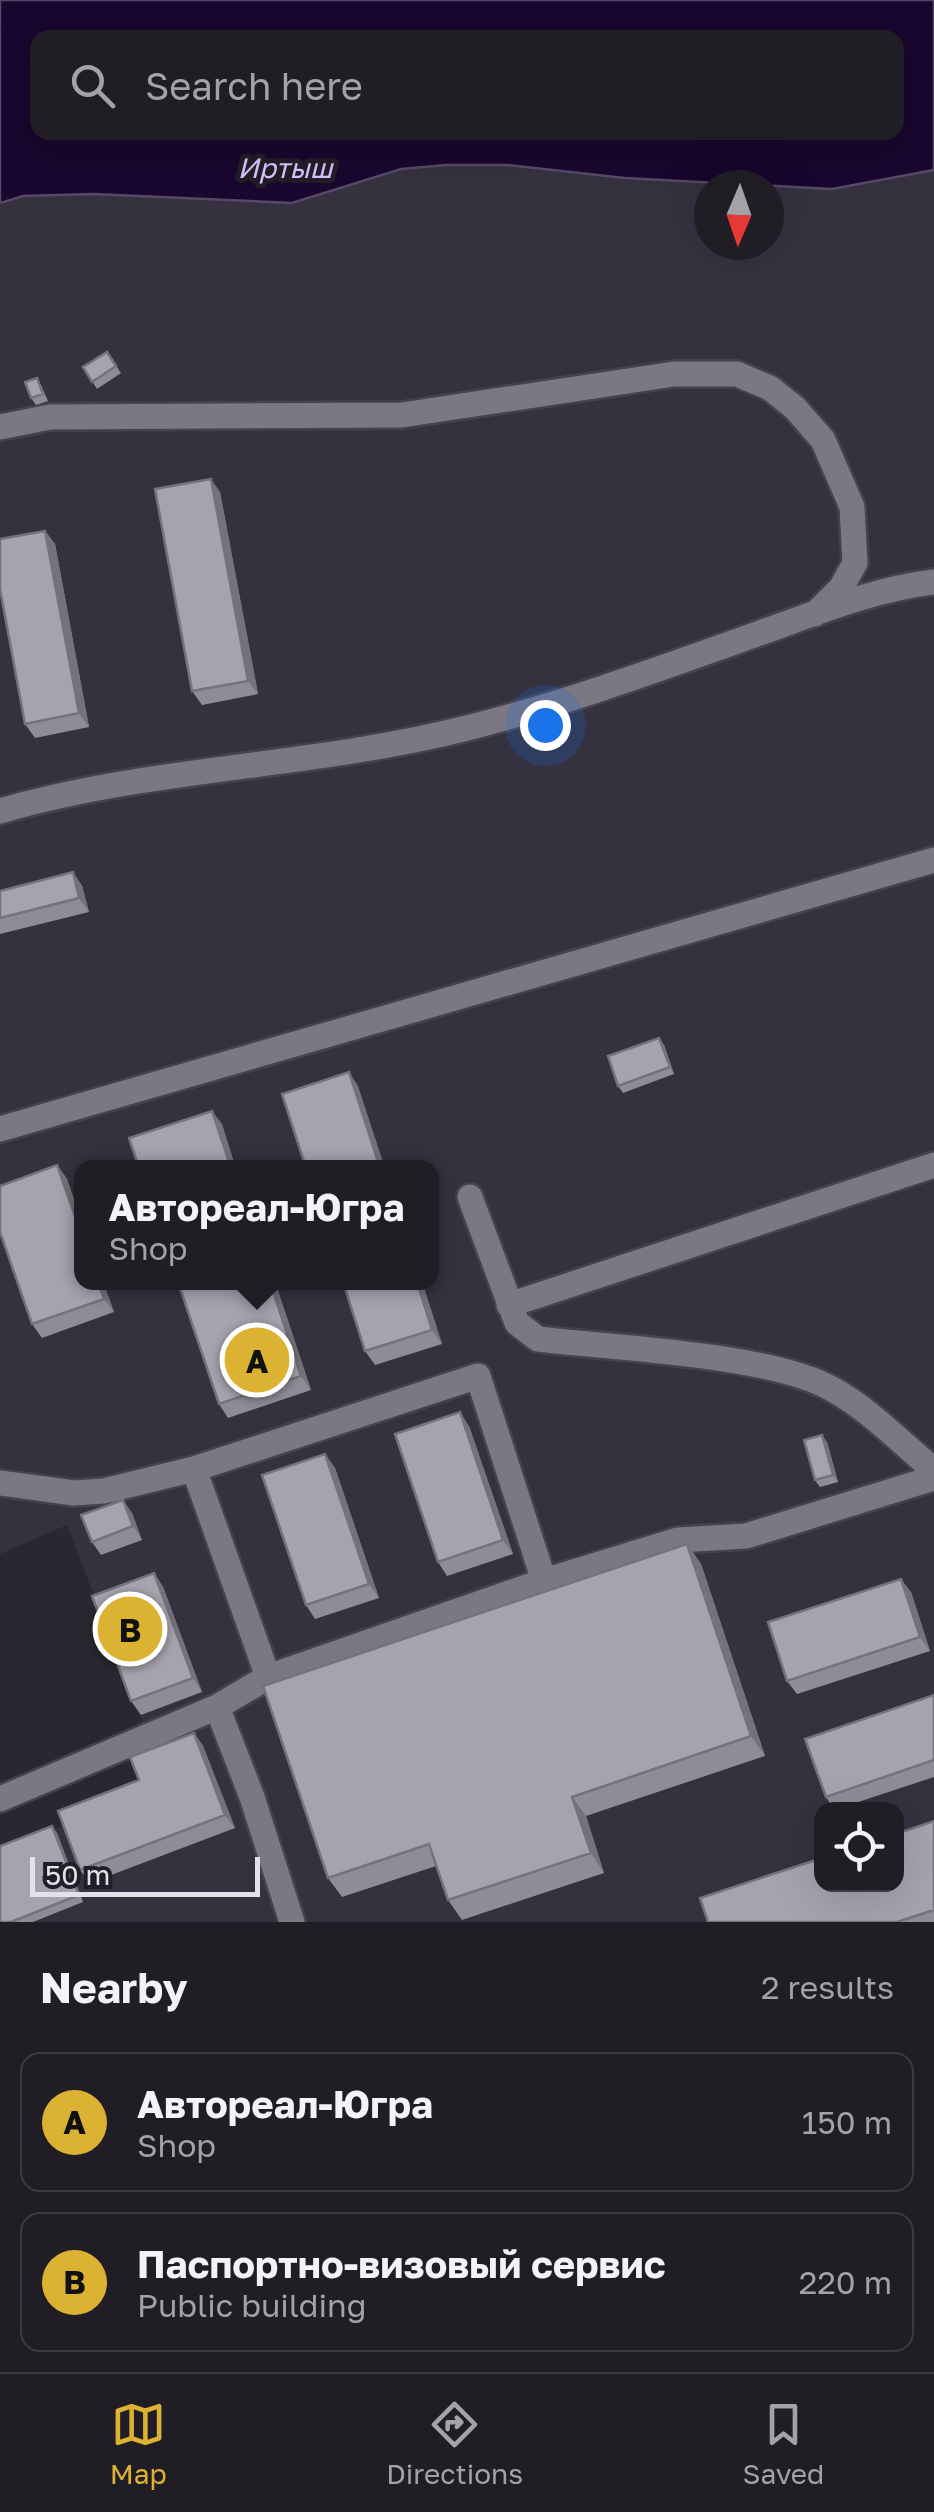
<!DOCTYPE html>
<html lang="en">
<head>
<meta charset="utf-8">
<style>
	body { margin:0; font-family:"Golos Text",sans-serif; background:#28262d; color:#f1f3f6 }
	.controls { position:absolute; right:30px; bottom:30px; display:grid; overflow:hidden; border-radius:20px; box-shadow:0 10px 40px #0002 }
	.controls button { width:90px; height:90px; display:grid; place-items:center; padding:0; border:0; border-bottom:2px solid #3d3b42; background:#201d25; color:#f1f3f6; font:50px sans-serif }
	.compass { position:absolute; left:694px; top:170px; width:90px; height:90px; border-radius:50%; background:#201d25; box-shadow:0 10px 40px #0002; rotate:182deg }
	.scale { position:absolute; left:30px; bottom:25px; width:230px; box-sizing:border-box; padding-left:10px; border:5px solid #e4e2e9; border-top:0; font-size:28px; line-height:35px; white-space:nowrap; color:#e4e2e9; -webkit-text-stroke:8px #211e27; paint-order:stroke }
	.you { position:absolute; left:545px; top:725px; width:35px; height:35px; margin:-25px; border:8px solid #fff; border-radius:50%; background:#1a73e8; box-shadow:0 0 0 15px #1a73e833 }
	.badge { display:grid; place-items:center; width:65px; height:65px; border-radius:50%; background:#dcb233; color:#111; font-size:32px; font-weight:700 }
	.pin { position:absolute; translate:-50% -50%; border:5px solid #fff; box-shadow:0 2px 10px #0006 }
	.popup { position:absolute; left:74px; top:1160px; width:365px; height:130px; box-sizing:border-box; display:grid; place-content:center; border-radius:20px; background:#201d25; filter:drop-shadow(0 2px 8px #0005); font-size:32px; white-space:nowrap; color:#a2a2a7 }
	.popup b { font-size:38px; color:#f1f3f6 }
	.popup::after { content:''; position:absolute; left:50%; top:100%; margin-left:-20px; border:20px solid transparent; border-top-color:#201d25 }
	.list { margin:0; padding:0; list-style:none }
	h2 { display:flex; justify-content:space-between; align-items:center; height:130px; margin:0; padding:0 40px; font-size:42px }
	h2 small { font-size:32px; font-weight:400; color:#a2a2a7 }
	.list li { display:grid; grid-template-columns:65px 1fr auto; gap:30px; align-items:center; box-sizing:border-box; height:140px; margin:0 20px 20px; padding:0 20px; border:2px solid #3d3b42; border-radius:20px }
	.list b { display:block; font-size:38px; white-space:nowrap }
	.list p { margin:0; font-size:32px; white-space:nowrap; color:#a2a2a7 }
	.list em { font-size:32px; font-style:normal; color:#a2a2a7 }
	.icon { flex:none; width:55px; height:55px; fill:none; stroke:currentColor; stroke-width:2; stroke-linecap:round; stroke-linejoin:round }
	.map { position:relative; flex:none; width:934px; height:1922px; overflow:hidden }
	.search { position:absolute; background:#201d25; box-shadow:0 10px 40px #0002; left:30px; right:30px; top:30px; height:110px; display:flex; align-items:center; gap:25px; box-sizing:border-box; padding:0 35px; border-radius:20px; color:#a2a2a7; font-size:38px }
	.sheet { height:450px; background:#201d25 }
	nav { display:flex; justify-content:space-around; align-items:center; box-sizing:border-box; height:140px; border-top:2px solid #3d3b42; background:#201d25; font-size:28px; color:#a2a2a7 }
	nav a { display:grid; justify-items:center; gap:5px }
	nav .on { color:#dcb233 }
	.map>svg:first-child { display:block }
	.built { fill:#35313f; fill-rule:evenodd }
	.water { fill:#19072f; stroke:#564967; stroke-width:2.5; fill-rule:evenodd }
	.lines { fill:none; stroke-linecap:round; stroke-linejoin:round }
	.minor-casing { stroke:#45424b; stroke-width:30 }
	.minor { stroke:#7b7783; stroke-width:25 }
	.wall { fill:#8f8c96 }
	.shaded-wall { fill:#74727a }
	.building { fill:#a6a3af; stroke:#74727a; stroke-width:2.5 }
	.labels { text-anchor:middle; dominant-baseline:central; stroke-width:10; stroke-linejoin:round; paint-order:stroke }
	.water-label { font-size:28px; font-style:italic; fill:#d6c3ff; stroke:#211e27 }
</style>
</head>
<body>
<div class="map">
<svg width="934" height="1922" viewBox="0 0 934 1922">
	<rect width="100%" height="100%" fill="#2a2731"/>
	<path class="built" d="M446 165H507L758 185H709V245H769V187L832 189 934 170V1922H0V1850L147 1794 158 1763 67 1525 0 1554V203L23 196 93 194 292 203 401 169ZM82 1168H432V1282H82ZM822 1810H896V1884H822Z"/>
	<path class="water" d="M0 0H934V170L832 189 625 178 507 165H446L401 169 292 203 93 194 23 196 0 203ZM38 38H896V132H38Z"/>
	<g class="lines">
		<g class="minor-casing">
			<path id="minor" d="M0 427 50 417 402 415 674 374H737L770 388 795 408 823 440 852 507 855 563 841 588 815 614
				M0 811C152 767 311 767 463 729 564 704 662 668 760 633 816 613 874 589 934 582
				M0 1129 934 860
				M470 1197 517 1323 538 1339C613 1348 770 1354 832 1389 869 1409 901 1443 934 1470
				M509 1305 934 1165
				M194 1469 268 1677
				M0 1483 74 1493 104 1491 194 1469 478 1376 544 1581
				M217 1707 252 1797 292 1922
				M0 1799 217 1707 268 1677 544 1581 678 1540 746 1536 934 1478"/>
		</g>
		<use href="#minor" class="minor"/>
	</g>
	<path class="wall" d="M107 352 121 373 97 389 83 367Z
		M41 385 48 401 36 405 31 398Z
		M220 492 258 694 202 705 192 691Z
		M45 531 55 544 89 727 35 738 25 724Z
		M73 872 82 886 89 912 0 934V891Z
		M659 1038 664 1045 674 1074 623 1093 618 1086Z
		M57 1165 67 1179 82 1223V1282H103L114 1312 42 1338 32 1324Z
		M178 1282H275L311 1390 228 1418 219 1404Z
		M422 1282 442 1344 375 1365 365 1351Z
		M469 1426 513 1554 447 1576 438 1562Z
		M827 1442 838 1482 820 1487 815 1480Z
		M325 1454 335 1468 379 1598 315 1619 306 1605Z
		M132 1513 142 1540 101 1555 92 1542Z
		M687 1544 701 1564 765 1756 586 1816 604 1873 462 1920 448 1900 436 1866 342 1897 328 1878Z
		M154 1573 163 1587 202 1692 141 1715 131 1701Z
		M911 1592 930 1651 797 1694 787 1681Z
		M934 1695V1777L834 1810 826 1797Z
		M194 1733 203 1746 235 1828 90 1883 80 1870 139 1780Z
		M934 1821V1922H708Z
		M57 1833 83 1902 33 1922H0Z"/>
	<path class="shaded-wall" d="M211 479 220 492 258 694 248 681Z
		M45 531 55 544 89 727 79 713Z
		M73 872 82 886 89 912 79 898Z
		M659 1038 664 1045 674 1074 670 1067Z
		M349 1072 358 1086 385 1168H380Z
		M212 1111 222 1124 236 1168H231Z
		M57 1165 67 1179 82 1223V1236Z
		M98 1282H103L114 1312 104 1299Z
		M270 1282H275L311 1390 301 1376Z
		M417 1282H422L442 1344 432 1330Z
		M460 1412 469 1426 513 1554 503 1540Z
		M822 1435 827 1442 838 1482 833 1475Z
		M325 1454 335 1468 379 1598 369 1584Z
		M123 1500 132 1513 142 1540 133 1526Z
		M687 1544 701 1564 765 1756 751 1736Z
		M154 1573 163 1587 202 1692 193 1678Z
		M901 1579 911 1592 930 1651 920 1637Z
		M194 1733 203 1746 235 1828 225 1815Z
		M572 1797 586 1816 604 1873 591 1853Z
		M52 1826 57 1833 83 1902 79 1895Z"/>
	<path class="building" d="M107 352 116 366 92 382 83 367Z
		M37 378 43 394 31 398 25 382Z
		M211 479 248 681 192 691 155 489Z
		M45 531 79 713 25 724 0 589V539Z
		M73 872 79 898 0 918V891Z
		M659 1038 670 1067 618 1086 608 1056Z
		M349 1072 380 1168H306L282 1094Z
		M212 1111 231 1168H139L129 1138Z
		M57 1165 82 1236V1282H98L104 1299 32 1324 0 1232V1186Z
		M178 1282H270L301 1376 219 1404Z
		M343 1282H417L432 1330 365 1351Z
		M460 1412 503 1540 438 1562 395 1434Z
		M822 1435 833 1475 815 1480 804 1440Z
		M325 1454 369 1584 306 1605 262 1475Z
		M123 1500 133 1526 92 1542 81 1515Z
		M687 1544 751 1736 572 1797 591 1853 448 1900 429 1844 328 1878 263 1686Z
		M154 1573 193 1678 131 1701 92 1596Z
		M901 1579 920 1637 787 1681 768 1622Z
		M934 1695V1760L826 1797 805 1739Z
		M194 1733 225 1815 80 1870 58 1811 139 1780 130 1757Z
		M934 1821V1910L897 1922H708L700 1898 822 1858V1884H896V1834Z
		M52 1826 79 1895 11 1922H0V1846Z"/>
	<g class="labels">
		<g class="water-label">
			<text x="285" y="167">Иртыш</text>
		</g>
	</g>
</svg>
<div class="controls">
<button><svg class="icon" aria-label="locate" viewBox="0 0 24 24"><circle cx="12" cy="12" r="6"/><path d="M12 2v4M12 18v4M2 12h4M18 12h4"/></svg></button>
</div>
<svg class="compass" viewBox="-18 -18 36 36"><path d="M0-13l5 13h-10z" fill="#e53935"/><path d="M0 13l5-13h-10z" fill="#a2a2a7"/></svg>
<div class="scale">50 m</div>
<div class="you"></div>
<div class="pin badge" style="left:257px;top:1360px">A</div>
<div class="popup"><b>Автореал-Югра</b>Shop</div>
<div class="pin badge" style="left:130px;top:1629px">B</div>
<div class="search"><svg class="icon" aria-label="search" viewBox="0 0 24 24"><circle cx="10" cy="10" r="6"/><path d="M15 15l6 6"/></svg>Search here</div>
</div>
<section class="sheet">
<h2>Nearby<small>2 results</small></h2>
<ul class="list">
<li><span class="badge">A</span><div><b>Автореал-Югра</b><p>Shop</p></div><em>150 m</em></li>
<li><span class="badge">B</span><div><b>Паспортно-визовый сервис</b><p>Public building</p></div><em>220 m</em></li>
</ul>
</section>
<nav>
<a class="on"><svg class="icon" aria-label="map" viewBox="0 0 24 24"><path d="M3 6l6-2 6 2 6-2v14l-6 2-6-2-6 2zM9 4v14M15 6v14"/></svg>Map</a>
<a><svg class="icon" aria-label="directions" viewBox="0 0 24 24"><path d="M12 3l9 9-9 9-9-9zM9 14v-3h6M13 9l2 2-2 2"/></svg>Directions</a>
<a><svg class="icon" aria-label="saved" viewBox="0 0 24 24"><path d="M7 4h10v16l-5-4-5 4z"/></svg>Saved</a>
</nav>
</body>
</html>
